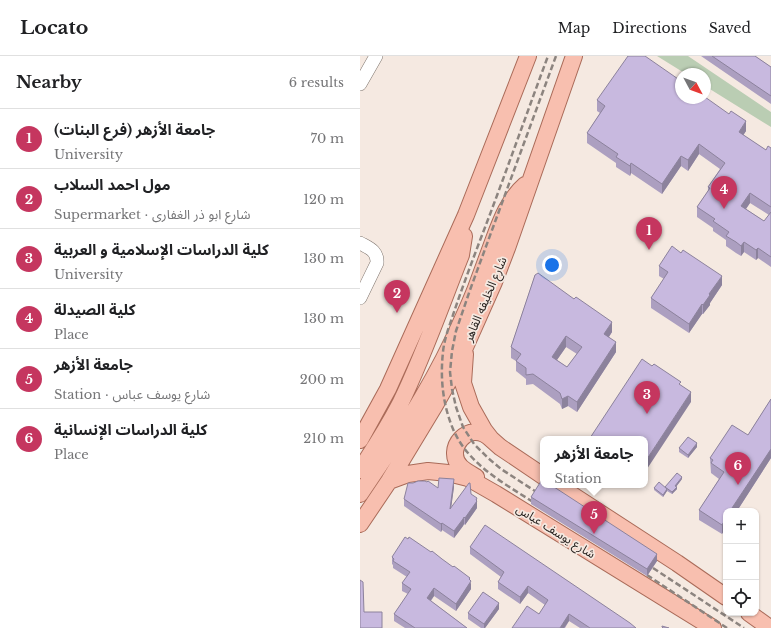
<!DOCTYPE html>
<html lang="en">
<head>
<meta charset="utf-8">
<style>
	body { margin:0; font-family:"Libre Baskerville","Noto Sans Arabic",serif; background:#f2f2f2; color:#202124 }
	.controls { position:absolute; right:12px; bottom:12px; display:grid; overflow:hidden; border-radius:8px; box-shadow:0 1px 3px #0004 }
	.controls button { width:36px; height:36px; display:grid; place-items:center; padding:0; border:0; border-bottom:1px solid #e0e0e0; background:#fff; color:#202124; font:20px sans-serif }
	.compass { position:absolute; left:315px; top:12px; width:36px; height:36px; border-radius:50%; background:#fff; box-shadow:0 1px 3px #0004; rotate:131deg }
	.you { position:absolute; left:192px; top:209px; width:14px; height:14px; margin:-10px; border:3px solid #fff; border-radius:50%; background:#1a73e8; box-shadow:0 0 0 6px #1a73e833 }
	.badge { display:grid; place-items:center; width:26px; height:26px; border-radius:50%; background:#c5365f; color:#fff; font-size:13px; font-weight:700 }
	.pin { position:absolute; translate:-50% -33px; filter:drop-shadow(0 1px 2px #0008) }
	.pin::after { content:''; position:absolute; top:21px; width:14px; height:12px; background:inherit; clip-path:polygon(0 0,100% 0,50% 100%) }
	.popup { position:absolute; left:180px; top:380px; width:108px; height:52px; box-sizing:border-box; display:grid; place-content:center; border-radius:8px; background:#fff; filter:drop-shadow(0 1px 3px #0005); font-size:13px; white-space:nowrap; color:#757577 }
	.popup b { font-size:15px; color:#202124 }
	.popup::after { content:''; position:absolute; left:50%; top:100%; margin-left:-8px; border:8px solid transparent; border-top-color:#fff }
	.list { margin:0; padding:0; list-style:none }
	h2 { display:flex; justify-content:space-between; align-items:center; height:52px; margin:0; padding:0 16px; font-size:17px }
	h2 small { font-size:13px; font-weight:400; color:#757577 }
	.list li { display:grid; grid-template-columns:26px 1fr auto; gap:12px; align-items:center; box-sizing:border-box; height:60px; padding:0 16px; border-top:1px solid #e0e0e0 }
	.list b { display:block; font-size:15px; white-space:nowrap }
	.list p { margin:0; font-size:13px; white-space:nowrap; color:#757577 }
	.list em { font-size:13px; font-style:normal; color:#757577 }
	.icon { flex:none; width:22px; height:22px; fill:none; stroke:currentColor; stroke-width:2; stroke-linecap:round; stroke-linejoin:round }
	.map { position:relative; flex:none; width:411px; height:572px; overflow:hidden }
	header { display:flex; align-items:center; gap:24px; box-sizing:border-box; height:56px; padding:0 20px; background:#fff; border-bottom:1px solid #e0e0e0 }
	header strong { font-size:19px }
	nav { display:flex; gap:22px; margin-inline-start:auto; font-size:14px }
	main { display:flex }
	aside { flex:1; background:#fff }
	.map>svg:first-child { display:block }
	.green { fill:#bacdb3 }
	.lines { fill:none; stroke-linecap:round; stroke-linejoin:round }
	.minor-casing { stroke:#7e746d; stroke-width:14 }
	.major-casing { stroke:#aa6b59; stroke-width:18 }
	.minor { stroke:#fff; stroke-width:13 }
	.major { stroke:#f8bfaf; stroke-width:16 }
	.rail { stroke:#8c847f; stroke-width:2.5; stroke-dasharray:6 3; stroke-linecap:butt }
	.wall { fill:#ac9fc0; fill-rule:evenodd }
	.shaded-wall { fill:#8c829c }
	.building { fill:#c8b9df; stroke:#8c829c; fill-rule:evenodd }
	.labels { text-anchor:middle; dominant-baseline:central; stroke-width:3.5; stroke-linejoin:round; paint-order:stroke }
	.street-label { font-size:12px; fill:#221d1b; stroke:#f5e9e1 }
</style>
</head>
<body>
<header>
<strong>Locato</strong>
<nav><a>Map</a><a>Directions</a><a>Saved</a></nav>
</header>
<main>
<aside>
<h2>Nearby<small>6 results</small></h2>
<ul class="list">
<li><span class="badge">1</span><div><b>جامعة الأزهر (فرع البنات)</b><p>University</p></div><em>70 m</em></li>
<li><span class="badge">2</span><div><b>مول احمد السلاب</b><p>Supermarket · شارع ابو ذر الغفارى</p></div><em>120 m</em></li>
<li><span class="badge">3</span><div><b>كلية الدراسات الإسلامية و العربية</b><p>University</p></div><em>130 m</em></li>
<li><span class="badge">4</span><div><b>كلية الصيدلة</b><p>Place</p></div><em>130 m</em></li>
<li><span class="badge">5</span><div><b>جامعة الأزهر</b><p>Station · شارع يوسف عباس</p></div><em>200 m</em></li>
<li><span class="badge">6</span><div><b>كلية الدراسات الإنسانية</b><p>Place</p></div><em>210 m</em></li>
</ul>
</aside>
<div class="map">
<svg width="411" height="572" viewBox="0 0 411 572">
	<rect width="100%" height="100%" fill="#f5e9e1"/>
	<path class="green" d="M297 0H328L411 56V71L345 30V18H326Z"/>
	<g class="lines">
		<g class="minor-casing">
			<path id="minor" d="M0 28 16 0
				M0 187C9 192 18 195 17 207L0 242"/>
		</g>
		<g class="major-casing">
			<path id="major" d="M105 298 103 327 111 351 124 374 131 383 140 391 183 420
				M0 384 28 333 106 159 168 0
				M0 414C14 393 28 371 40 348 62 303 79 255 97 209L101 199 104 180
				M116 421C111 418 105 415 101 411 83 394 109 362 131 383
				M29 425 48 418 68 415 88 417 108 422 136 438 353 572
				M197 429 317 507 366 541
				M0 438C34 388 67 339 93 284 101 267 109 250 116 232 122 216 128 199 134 183 141 164 149 143 165 129
				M0 468 29 425 75 349 91 321 106 289 134 226 147 192 214 0
				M389 557 410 572"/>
		</g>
		<use href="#minor" class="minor"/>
		<use href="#major" class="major"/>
		<path class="rail" d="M178 437 141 413 128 402 114 388 103 371 96 351 92 333 90 316 92 295 96 275 110 234 196 0
			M173 446C142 426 108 408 93 373 83 349 80 323 83 296 84 284 89 271 93 259 101 235 110 211 119 187 143 125 165 62 188 0
			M293 512 384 572
			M287 519 367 572"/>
	</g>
	<path class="wall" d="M341 0H395L411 11V48Z
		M237 44 386 75 383 79 406 94 411 92V211L398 202 396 204 384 196 381 200 376 197 366 190V184L353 175V172L337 161V151L348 135V131L360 113 339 98 328 115 321 110 302 138 271 117 270 120 256 111V107L227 87V77L240 57 237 55ZM390 147 409 159 404 165 386 153Z
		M299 210 362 229 350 247V249L343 258H342L329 277 291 252V242L304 223 299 220Z
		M175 219 252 276 249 281 256 296 217 356 208 350 202 353 200 348 173 328 166 329V323L156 315V305L151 302V291ZM206 291 217 298 207 311 197 304Z
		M411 343V402L377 455H366L362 478 339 464V454L359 423 351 417 350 402 388 379Z
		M337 391 328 402 319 396V392Z
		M322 423 316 431 317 433 312 438 307 435 303 441 294 434V432H305Z
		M53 427 78 432 94 431 91 452 111 438 117 449V452L105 469 104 468 103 470 94 482 82 474 81 476 44 450V443Z
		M183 429 297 505 287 520 171 448V441Z
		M110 491 276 572H220L209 565 205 572H152L179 558 185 549 168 537 160 548 138 533V526L141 521 110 498Z
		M32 501 110 524 111 533 96 555 74 540 71 545 107 572H45L34 565V558L48 538 42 535V527L47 521 33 512V509L32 508Z
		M139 553 125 572H121L108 563V557Z"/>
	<path class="shaded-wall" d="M386 65V75L379 86V76Z
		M339 88V98L328 115V104Z
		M321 100V110L302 138V128Z
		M271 107V117L270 120V110Z
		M390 137V147L381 160V150Z
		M384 186V196L381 200V190Z
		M398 192V202L396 204V194Z
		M362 220V229L350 247V249L343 258V249L349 238Z
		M342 248V258L329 277V268Z
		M252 266V276L244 288V278Z
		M206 280V291L192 311V301Z
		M256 286V296L217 356V346Z
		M331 336V346L285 416V406Z
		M208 340V350L202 353V343Z
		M337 387V391L328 402V399Z
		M411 393V402L377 455H370Z
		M322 421V423L315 432V430Z
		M94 423V431L90 460V453Z
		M317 431V433L312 438V436Z
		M307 433V435L303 441V439Z
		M117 442V452L105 469V462Z
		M104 461V468L103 470V463Z
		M366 462V472L362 478V469Z
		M103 463V470L94 482V475Z
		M82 467V474L81 476V468Z
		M297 498V505L287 520V513Z
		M110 522V528L111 525V533L96 555V548Z
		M168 530V537L160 548V541Z
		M74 532V540L67 549V542Z
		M139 547V553L125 572H124V568Z
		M209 558V565L204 572H200Z"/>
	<path class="building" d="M268 0H285L321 25V42H345V41L369 58 371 55 386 65 379 76 406 94 408 90 411 92V151L390 137 381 150 404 165 411 156V201L398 192 396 194 384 186 381 190 376 186 366 180 369 176 353 165 355 163 337 151 350 132 348 131 365 107 339 88 328 104 321 100 302 128 271 107 270 110 256 101 258 98 227 77 245 50 237 44Z
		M352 0H395L411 11V40Z
		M312 190 321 197 323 194 362 220 349 238 350 239 343 249 342 248 329 268 291 242 308 216 299 210Z
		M178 217 214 243 216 241 252 266 244 278 256 286 217 346 208 340 202 343 200 337 173 318 166 319V312L156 305 161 298 151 291 175 219ZM206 280 222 291 207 311 192 301Z
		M282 303 292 310 294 308 321 326 319 328 331 336 285 406V383H232L230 382Z
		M411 343V393L370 455H366V462L362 469 339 454 364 416 351 407 353 404 350 402 372 369 388 379Z
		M328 381 337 387 328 399 319 392Z
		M317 417 322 421 315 430 317 431 312 436 305 431Z
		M79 422 94 423 90 453 109 427H110L111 438 117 442 116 444 117 445 105 462 104 461 103 463 94 475 82 467 81 468 44 443 48 427H53L58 425H65L67 426 68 425 78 432Z
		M183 422V429H191L297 498 287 513 171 441Z
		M299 426 307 433 303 439 294 432Z
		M125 469 270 567 276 572H230L209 558 200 572H152L167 550 179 558 188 544 168 530 160 541 138 526 144 516 110 491Z
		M45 481 48 483 49 481 71 496 72 495 82 503 93 511 94 510 110 522 109 523 111 525 96 548 74 532 67 542 107 572H55L34 558 51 533 42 527 50 516 33 505 34 503 32 501Z
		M0 524 3 526 4 556H22V572H0Z
		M123 536 139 547 124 568 108 557Z
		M302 570 309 572H303L302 571Z"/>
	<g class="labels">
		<g class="street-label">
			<text transform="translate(125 243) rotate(-67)">شارع الخليفه القاهر</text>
			<text transform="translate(196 475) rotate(32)">شارع يوسف عباس</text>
		</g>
	</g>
</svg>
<div class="controls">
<button>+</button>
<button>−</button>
<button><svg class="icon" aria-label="locate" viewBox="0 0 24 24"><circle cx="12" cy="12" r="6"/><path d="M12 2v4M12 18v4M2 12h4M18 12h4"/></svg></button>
</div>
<svg class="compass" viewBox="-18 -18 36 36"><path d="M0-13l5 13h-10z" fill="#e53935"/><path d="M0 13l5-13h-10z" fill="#757577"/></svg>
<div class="you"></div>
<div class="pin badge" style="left:289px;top:194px">1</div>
<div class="pin badge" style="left:37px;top:257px">2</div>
<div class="pin badge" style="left:287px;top:358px">3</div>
<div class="pin badge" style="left:364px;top:153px">4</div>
<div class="pin badge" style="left:234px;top:478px">5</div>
<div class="popup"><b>جامعة الأزهر</b>Station</div>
<div class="pin badge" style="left:378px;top:429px">6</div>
</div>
</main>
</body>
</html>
